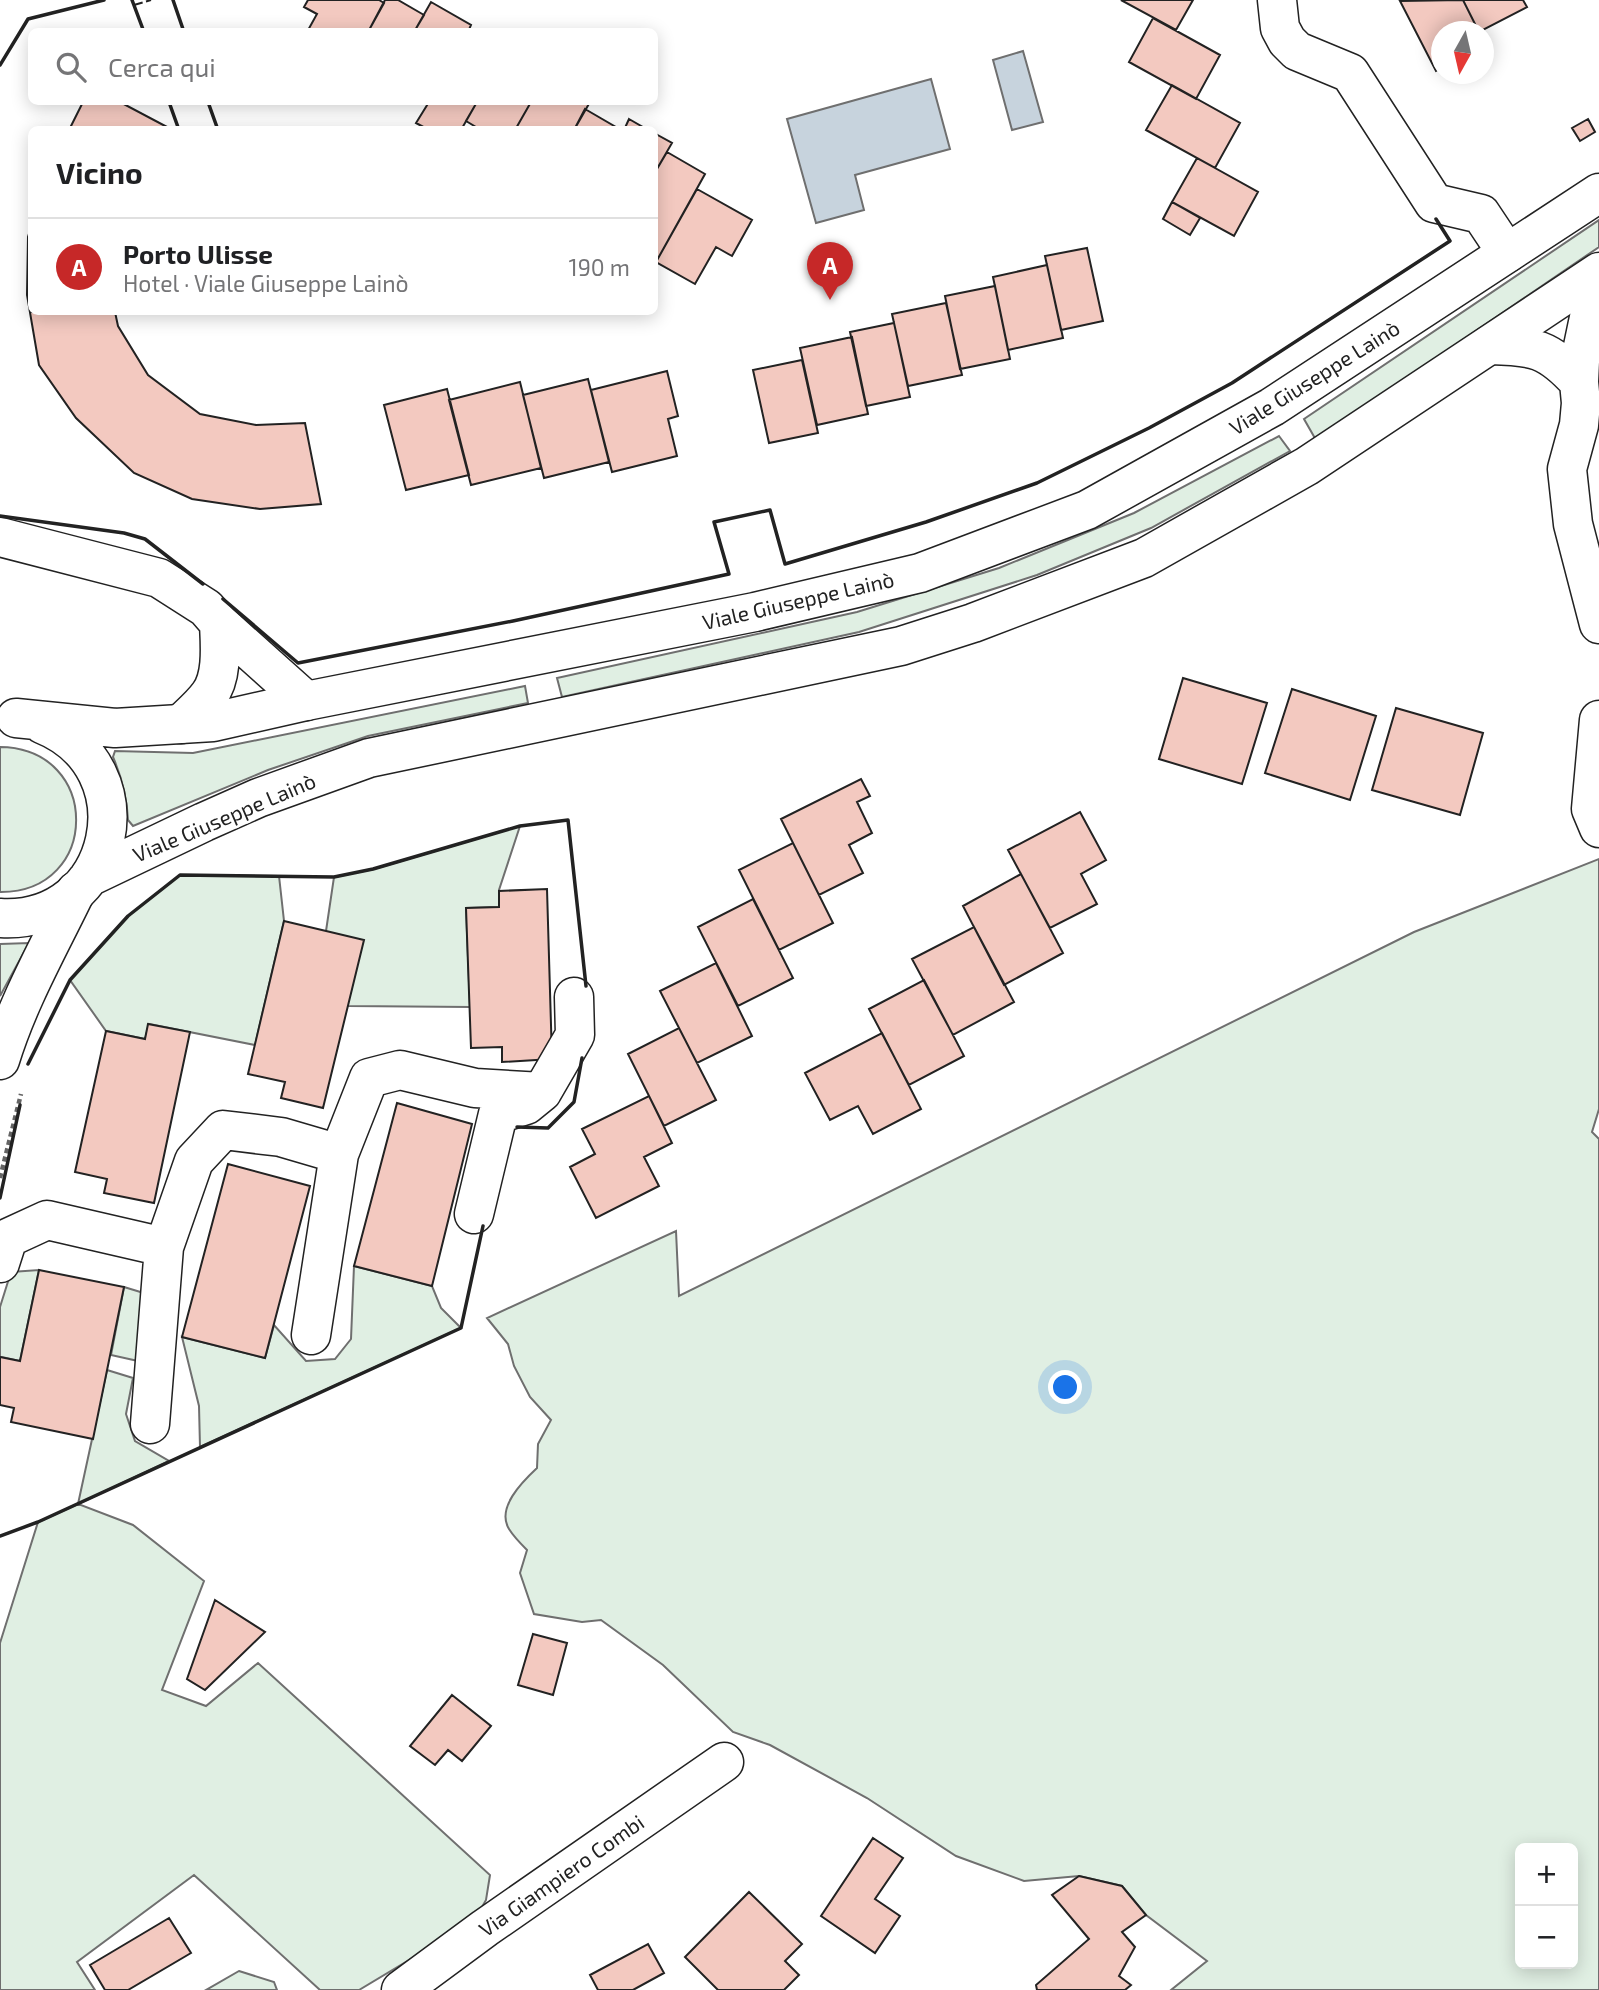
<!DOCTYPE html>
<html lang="it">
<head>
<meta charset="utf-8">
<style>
	body { margin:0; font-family:"Exo 2",sans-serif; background:#f6f6f6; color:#202124 }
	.controls { position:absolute; right:21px; bottom:21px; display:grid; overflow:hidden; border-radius:10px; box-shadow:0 4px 18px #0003 }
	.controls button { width:63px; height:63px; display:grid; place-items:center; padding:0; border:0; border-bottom:2px solid #e0e0e0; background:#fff; color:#202124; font:35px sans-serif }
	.compass { position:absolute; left:1431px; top:21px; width:63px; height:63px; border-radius:50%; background:#fff; box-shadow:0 4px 18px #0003; rotate:188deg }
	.you { position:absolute; left:1066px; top:1388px; width:24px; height:24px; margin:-18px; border:5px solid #fff; border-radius:50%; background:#1a73e8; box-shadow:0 0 0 10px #1a73e833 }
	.badge { display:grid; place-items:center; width:46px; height:46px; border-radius:50%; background:#c62828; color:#fff; font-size:23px; font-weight:700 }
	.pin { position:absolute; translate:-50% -58px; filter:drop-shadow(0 2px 4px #0008) }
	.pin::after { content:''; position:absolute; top:37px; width:24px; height:21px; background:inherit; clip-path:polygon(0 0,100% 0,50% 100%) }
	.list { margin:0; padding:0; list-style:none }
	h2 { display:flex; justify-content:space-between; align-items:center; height:91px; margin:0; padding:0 28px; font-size:30px }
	h2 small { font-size:23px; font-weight:400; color:#757577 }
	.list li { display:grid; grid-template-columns:46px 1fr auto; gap:21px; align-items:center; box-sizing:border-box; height:98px; padding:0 28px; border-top:2px solid #e0e0e0 }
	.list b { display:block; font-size:26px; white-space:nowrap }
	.list p { margin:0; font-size:23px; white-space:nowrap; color:#757577 }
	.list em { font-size:23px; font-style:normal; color:#757577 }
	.icon { flex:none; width:38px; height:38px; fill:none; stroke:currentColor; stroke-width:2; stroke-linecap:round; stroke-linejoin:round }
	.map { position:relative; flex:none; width:1599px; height:1990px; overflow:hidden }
	.search { position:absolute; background:#fff; box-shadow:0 4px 18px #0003; left:28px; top:28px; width:630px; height:77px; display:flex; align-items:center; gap:18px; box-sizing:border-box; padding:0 24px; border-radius:10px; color:#757577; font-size:26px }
	.panel { position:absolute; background:#fff; box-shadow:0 4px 18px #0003; left:28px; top:126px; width:630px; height:189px; border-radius:10px }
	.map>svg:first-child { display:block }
	.green { fill:#e0efe3; stroke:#6f6f6f; stroke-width:2; fill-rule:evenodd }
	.water { fill:#c7d3dd; stroke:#6f6f6f; stroke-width:2 }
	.building { fill:#f3c9c0; stroke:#222; stroke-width:2 }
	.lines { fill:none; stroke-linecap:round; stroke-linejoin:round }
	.minor-casing { stroke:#222; stroke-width:41 }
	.major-casing { stroke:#222; stroke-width:41 }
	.path { stroke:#646464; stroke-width:4.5; stroke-dasharray:5 3.5; stroke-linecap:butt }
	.minor { stroke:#fff; stroke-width:38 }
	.major { stroke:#fff; stroke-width:38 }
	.fence { stroke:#222; stroke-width:2; stroke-dasharray:9 3.5; stroke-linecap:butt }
	.wall { stroke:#222; stroke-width:3.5 }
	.labels { text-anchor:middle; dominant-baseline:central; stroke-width:5; stroke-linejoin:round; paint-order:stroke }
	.street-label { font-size:21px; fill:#222; stroke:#fff }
</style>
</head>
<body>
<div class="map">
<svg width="1599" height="1990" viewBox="0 0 1599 1990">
	<rect width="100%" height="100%" fill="#fff"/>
	<path class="green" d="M1599 220V247L1316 440 1304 419Z
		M1279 436 1290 451 1151 528 1037 575 859 632 562 697 557 678 857 612 999 568 1134 513Z
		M525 686 528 703 368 736 268 770 133 826 128 820C127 797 122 778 113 757L115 751 193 753Z
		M0 747C102 748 101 893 0 892Z
		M520 826 499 890V907L466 908 470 1007 348 1006 326 931 334 877 374 869Z
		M1599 859V1109L1592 1132 1599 1139V1990H1171L1207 1961 1146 1915 1122 1886 1079 1876 1024 1881 956 1856 867 1798 770 1745 733 1732 663 1665 601 1620 582 1622 534 1614 520 1573 527 1550C521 1544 514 1537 509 1529 496 1508 522 1482 537 1468L538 1444 551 1420 530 1397 514 1366 508 1344 487 1318 676 1231 679 1296 1414 932ZM1520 1848H1573V1964H1520Z
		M180 875 279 876 284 921 255 1045 149 1024 145 1039 106 1031 70 980 128 916Z
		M29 943 0 996V944Z
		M354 1266 432 1286 441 1308 461 1328 200 1447 199 1406 182 1337 265 1358 274 1325 306 1361 335 1359 351 1339Z
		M39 1270 20 1361 1 1357 0 1359V1307L11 1272Z
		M124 1287 147 1294 138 1361 111 1355Z
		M107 1370 133 1378 126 1414 135 1441 169 1461 78 1504 133 1525 204 1581 162 1690 206 1706 258 1663 490 1875 486 1900 474 1921 359 1990H320L194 1875 77 1962 95 1990H0V1643L38 1522 78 1504Z
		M239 1971 274 1982 277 1990H206Z"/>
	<path class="water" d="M1023 51 1043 122 1012 130 993 60Z
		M931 79 950 149 855 175 864 210 816 223 787 119Z"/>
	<path class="building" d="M308 0H379L384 3 368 32H307L317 14 304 7Z
		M385 0H398L424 15 414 32H368Z
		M1121 0H1193L1176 30Z
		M1463 0H1523L1527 7 1479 32Z
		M1463 0 1479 32H1442V68L1436 71 1400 1Z
		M431 2 471 25 468 32H414Z
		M1153 18 1220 55 1196 99 1129 62Z
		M1172 85 1240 123 1215 168 1146 130Z
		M83 102H120L169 128 168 130H69Z
		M429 102H477L461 130H429L416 123Z
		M477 102H531L515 130H481L466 121Z
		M531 102H590L574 130H515Z
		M585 109 621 130H574Z
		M629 119 648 130H624Z
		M1588 119 1595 132 1580 141 1572 128Z
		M654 133 672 143 654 174Z
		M667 152 705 174 656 262 654 261V174Z
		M1197 158 1258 192 1234 236 1172 202Z
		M697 189 752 220 732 256 716 247 695 284 656 262Z
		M1172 202 1200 218 1190 235 1163 219Z
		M32 224V312H115L118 326 148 375 200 414 256 425 305 423 321 504 260 509 192 499 134 473 76 418 39 365 27 295 28 237Z
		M1087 248 1103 321 1061 330 1045 256Z
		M1047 265 1063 338 1008 350 993 277Z
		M995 286 1010 359 960 369 945 296Z
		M946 303 962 375 908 386 892 314Z
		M894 323 910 397 866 406 850 332Z
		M852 337 868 414 817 425 800 348Z
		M802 360 818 433 769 443 753 370Z
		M667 371 678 416 668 419 677 456 612 472 591 390Z
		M588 379 609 462 544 478 523 395Z
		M520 382 541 468 471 485 449 400Z
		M447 389 469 475 406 490 384 405Z
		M1183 678 1267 703 1242 784 1159 759Z
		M1292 689 1376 716 1350 800 1265 773Z
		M1396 708 1483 733 1460 815 1372 790Z
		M861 779 870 796 857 802 872 833 849 845 863 873 819 895 781 819Z
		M1080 812 1106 860 1081 874 1097 904 1050 928 1008 850Z
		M793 843 833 923 779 950 739 870Z
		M1021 874 1063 953 1004 985 963 906Z
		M547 889 552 1059 502 1062V1047L471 1048 466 908 499 907V891Z
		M753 899 793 978 738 1006 698 927Z
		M284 921 364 940 323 1108 281 1098 285 1082 248 1074Z
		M974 927 1014 1002 953 1035 912 959Z
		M716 963 752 1036 697 1063 660 991Z
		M924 980 964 1056 909 1085 869 1009Z
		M148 1024 190 1032 154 1203 104 1193 107 1179 75 1172 106 1031 145 1039Z
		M679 1028 716 1100 664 1126 628 1054Z
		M882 1033 921 1109 873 1134 858 1106 830 1120 805 1073Z
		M649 1096 672 1143 644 1157 659 1186 596 1218 570 1167 595 1154 582 1129Z
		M397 1103 472 1124 432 1286 354 1266Z
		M228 1164 310 1186 265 1358 182 1337Z
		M39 1270 124 1287 93 1439 11 1422 14 1408 0 1405V1357L20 1361Z
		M215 1600 265 1632 205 1690 187 1679Z
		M533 1634 567 1643 553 1695 518 1685Z
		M452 1695 491 1726 462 1761 448 1750 435 1765 410 1746Z
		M873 1838 903 1858 875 1899 900 1916 875 1953 821 1916Z
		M1079 1876 1122 1886 1146 1915 1122 1932 1135 1947 1119 1976 1131 1985 1125 1990H1037L1036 1985 1089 1939 1052 1895Z
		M749 1892 802 1944 785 1961 799 1975 784 1990H718L685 1957Z
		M169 1918 191 1953 128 1990H105L90 1965Z
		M648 1944 664 1973 633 1990H598L590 1975Z"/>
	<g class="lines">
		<g class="minor-casing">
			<path id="minor" d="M1277 0 1280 28 1287 41 1297 51 1350 73 1434 203 1481 214 1507 253
				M1599 292 1590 313 1580 361 1579 382 1581 403 1579 425 1567 469 1573 524 1599 624
				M1490 345C1534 346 1548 348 1579 382
				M0 537 159 578 206 608 219 623 306 701
				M1599 720 1591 809 1599 828
				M181 724C190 715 201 706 209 695 223 677 220 645 219 623
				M0 1060C18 1001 49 947 76 891
				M542 1092 575 1035 574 997
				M0 1263 8 1238 47 1220 164 1247 194 1161 223 1130 281 1137 339 1154 369 1078 400 1070 475 1088 542 1092 526 1105 498 1114 474 1214
				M311 1335 339 1154
				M150 1424 164 1247
				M401 1990 485 1928 724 1762"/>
		</g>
		<g class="major-casing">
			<path id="major" d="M16 718 115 728 213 722 306 701 755 612 920 573 1087 510 1272 407 1599 193
				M89 877 204 822 258 798 369 758 901 646 973 623 1144 558 1307 466 1599 272
				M0 918C116 925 150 767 42 724"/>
		</g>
		<path class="path" d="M0 1178 21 1094"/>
		<use href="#minor" class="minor"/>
		<use href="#major" class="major"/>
		<path class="fence" d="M134 5 151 0"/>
		<path class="wall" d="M132 0 144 32
			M173 0 184 32
			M0 65 28 19 104 0
			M169 102 179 130
			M208 102 218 130
			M0 516 124 533 145 539 203 584
			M223 599 298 663 513 621 729 574 714 522 770 510 785 564 926 522 1037 483 1149 428 1232 383 1450 241 1436 219
			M28 1064 70 980 128 916 180 875 334 877 373 869 520 826 568 820 586 986
			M517 1127 548 1128 574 1102 582 1058
			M0 1198 20 1105
			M0 1536 38 1522 461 1328 483 1226"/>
	</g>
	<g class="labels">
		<g class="street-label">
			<text transform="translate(1314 377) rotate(-32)">Viale Giuseppe Lainò</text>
			<text transform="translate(798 600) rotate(-13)">Viale Giuseppe Lainò</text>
			<text transform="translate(224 817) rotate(-23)">Viale Giuseppe Lainò</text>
			<text transform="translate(561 1875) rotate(-35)">Via Giampiero Combi</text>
		</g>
	</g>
</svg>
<div class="controls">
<button>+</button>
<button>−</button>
</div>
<svg class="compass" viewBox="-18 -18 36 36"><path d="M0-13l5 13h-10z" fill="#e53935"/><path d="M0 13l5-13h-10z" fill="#757577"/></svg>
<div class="you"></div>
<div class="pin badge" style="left:830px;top:300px">A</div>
<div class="search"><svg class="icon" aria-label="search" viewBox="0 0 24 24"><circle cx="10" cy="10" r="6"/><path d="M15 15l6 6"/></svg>Cerca qui</div>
<section class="panel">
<h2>Vicino<small></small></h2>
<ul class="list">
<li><span class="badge">A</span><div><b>Porto Ulisse</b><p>Hotel · Viale Giuseppe Lainò</p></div><em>190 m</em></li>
</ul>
</section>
</div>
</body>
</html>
